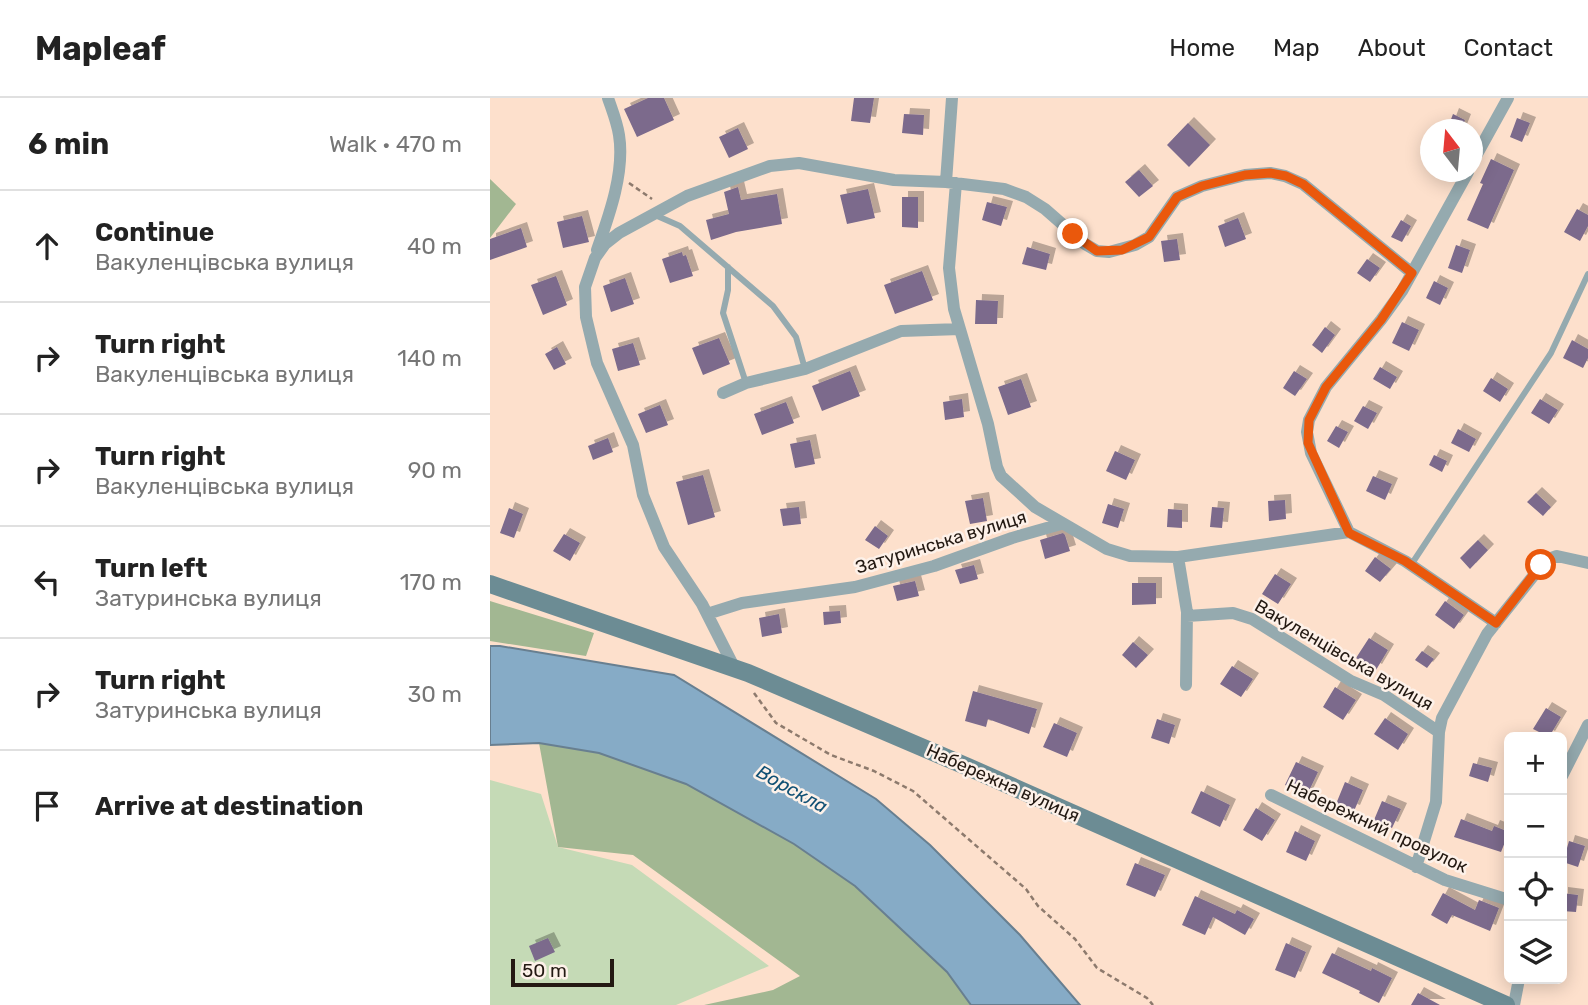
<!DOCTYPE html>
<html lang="en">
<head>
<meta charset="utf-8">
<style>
	body { margin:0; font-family:Rubik,sans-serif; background:#f6f6f6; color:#222 }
	.controls { position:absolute; right:21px; bottom:21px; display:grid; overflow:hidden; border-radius:10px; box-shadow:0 4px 18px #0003 }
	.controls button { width:63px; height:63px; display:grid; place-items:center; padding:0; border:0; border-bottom:2px solid #e0e0e0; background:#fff; color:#222; font:35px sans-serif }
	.compass { position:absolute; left:930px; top:21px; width:63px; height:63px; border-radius:50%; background:#fff; box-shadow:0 4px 18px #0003; rotate:344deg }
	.scale { position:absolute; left:21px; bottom:18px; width:103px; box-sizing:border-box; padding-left:7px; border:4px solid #231912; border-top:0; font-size:19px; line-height:24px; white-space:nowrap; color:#231912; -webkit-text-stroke:5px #fdf1e9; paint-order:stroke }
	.stop { position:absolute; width:21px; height:21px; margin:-16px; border:5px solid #ea580c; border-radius:50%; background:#fff }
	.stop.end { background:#ea580c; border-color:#fff; box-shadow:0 2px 7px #0008 }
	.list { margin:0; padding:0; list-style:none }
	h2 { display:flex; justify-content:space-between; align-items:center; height:91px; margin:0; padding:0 28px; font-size:30px }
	h2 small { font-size:23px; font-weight:400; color:#767676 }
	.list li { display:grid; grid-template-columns:46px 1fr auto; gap:21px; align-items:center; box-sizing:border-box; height:112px; padding:0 28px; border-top:2px solid #e0e0e0 }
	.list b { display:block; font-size:26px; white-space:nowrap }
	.list p { margin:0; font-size:23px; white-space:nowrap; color:#767676 }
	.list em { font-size:23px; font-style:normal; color:#767676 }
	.icon { flex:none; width:38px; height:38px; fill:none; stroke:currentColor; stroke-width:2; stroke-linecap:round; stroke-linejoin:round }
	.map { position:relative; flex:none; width:1098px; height:907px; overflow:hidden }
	header { display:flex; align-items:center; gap:42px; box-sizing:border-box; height:98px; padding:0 35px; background:#fff; border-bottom:2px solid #e0e0e0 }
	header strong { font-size:33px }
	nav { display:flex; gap:38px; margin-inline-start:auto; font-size:24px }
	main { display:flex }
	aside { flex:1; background:#fff }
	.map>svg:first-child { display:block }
	.green { fill:#c5dab6 }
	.forest { fill:#a2b792 }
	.water { fill:#86abc6; stroke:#687f90; stroke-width:2 }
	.building { fill:#7b6a8c; filter:url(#shadow) }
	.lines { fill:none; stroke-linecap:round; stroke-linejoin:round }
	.path { stroke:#8d7a6d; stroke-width:2.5; stroke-dasharray:5 3.5; stroke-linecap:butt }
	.lane { stroke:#95aaaf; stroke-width:6 }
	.street { stroke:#95aaaf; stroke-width:12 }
	.secondary { stroke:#6c8c94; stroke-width:18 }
	.route { stroke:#ea580c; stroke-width:9 }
	.labels { text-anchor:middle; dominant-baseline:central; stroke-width:5; stroke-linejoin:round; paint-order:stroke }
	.street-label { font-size:18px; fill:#231912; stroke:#fdf1e9 }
	.water-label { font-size:19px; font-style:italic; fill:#105074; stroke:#fdf1e9 }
</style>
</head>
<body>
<header>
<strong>Mapleaf</strong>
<nav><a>Home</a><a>Map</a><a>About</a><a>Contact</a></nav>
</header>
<main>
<aside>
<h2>6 min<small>Walk · 470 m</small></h2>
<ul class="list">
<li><svg class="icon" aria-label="ahead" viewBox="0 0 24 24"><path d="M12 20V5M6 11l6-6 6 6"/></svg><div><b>Continue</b><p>Вакуленцівська вулиця</p></div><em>40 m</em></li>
<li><svg class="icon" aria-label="right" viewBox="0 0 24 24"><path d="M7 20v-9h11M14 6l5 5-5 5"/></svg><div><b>Turn right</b><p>Вакуленцівська вулиця</p></div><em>140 m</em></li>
<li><svg class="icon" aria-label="right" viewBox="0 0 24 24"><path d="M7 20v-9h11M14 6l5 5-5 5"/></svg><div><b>Turn right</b><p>Вакуленцівська вулиця</p></div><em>90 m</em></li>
<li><svg class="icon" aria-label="left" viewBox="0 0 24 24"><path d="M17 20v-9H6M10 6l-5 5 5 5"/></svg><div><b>Turn left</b><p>Затуринська вулиця</p></div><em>170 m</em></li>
<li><svg class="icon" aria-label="right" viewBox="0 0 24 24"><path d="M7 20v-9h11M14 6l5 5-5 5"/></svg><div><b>Turn right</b><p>Затуринська вулиця</p></div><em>30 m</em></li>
<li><svg class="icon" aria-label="arrive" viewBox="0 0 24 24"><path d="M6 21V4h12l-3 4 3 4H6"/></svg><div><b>Arrive at destination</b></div></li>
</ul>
</aside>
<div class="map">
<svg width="1098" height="907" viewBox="0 0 1098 907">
	<defs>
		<filter id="shadow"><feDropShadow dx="6" dy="-6" stdDeviation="0" flood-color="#0004"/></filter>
	</defs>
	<rect width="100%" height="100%" fill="#fde0cc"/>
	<path class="green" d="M0 682 51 696 68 749 142 767 279 868 186 907H0Z"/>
	<path class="forest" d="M0 81 26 106 0 140Z
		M0 503 104 535 96 558 0 543Z
		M49 645 109 655 196 686 304 746 365 788 457 874 481 907H214L283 892 310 878 143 757 68 749Z"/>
	<path class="water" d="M0 548H10L184 577 386 701 440 747 530 837 590 907H481L457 874 365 788 304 746 196 686 109 655 49 645 0 647Z"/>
	<path class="building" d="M158 0H174L184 22 147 39 134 11Z
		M364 0H384L380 25 361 23Z
		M414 16 434 17 433 37 412 35Z
		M963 16 975 22 971 32H957Z
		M1027 20 1040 25 1032 44 1020 39Z
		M698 25 720 47 699 69 677 47Z
		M248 30 258 51 239 60 229 39Z
		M1001 61 1024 72 998 131 977 122 993 86 990 85Z
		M649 72 663 88 649 99 635 84Z
		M248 89 251 102 287 96 292 126 246 134 221 142 216 122 239 116 234 94Z
		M378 91 385 120 357 126 350 97Z
		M412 99H428V130L412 129Z
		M497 104 517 109 511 128 492 122Z
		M1087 111 1098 117V128L1090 143 1074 134Z
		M92 118 99 144 73 150 67 124Z
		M748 120 756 141 735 149 728 128Z
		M911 122 921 128 912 144 901 139Z
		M31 130 37 149 0 162V141Z
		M687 141 690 162 674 164 671 143Z
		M966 147 980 152 972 175 958 170Z
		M537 149 560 156 556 172 532 166Z
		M192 154 193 158 196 157 203 178 180 185 172 161Z
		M877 161 890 170 880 184 867 175Z
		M432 173 443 202 405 216 394 187Z
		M66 178 77 207 53 217 41 187Z
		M135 180 144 206 121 214 113 188Z
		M944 183 958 190 950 207 936 200Z
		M486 202 508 203 507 226H485Z
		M912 224 929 232 919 253 902 245Z
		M835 229 845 237 832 255 822 247Z
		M229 240 240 266 213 277 202 250Z
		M1082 242 1098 251V260L1093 270 1073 260Z
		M143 245 150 267 128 273 122 251Z
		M67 249 76 266 64 272 55 256Z
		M890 269 907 279 900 291 883 281Z
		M360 273 370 298 332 313 322 288Z
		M804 273 817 281 805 298 793 290Z
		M1001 280 1018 291 1010 304 993 293Z
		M531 281 541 309 518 317 508 289Z
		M472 301 474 319 455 322 453 304Z
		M1050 301 1068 312 1059 326 1041 315Z
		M296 304 304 325 272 337 264 316Z
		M170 307 178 327 156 335 148 316Z
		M873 308 887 315 878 331 864 323Z
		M846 328 858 334 849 350 837 343Z
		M968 331 986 341 979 354 961 345Z
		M118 340 123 354 103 362 98 348Z
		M320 342 325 366 305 370 300 346Z
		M625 353 645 362 636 382 616 373Z
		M944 357 957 363 952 374 939 367Z
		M213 377 225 419 198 427 186 384Z
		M883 378 902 386 895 402 876 393Z
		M1046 395 1061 409 1053 418 1037 404Z
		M493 400 497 423 480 426 475 403Z
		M795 402 796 421 779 423 778 403Z
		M618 406 634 411 628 430 612 425Z
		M309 409 311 426 293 428 290 411Z
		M722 409 734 410 732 430 720 429Z
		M19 410 33 416 24 440 10 435Z
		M678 411 692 412V430L677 429Z
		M385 428 398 438 389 451 375 442Z
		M573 435 575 437 580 453 555 461 550 442Z
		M74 436 90 445 80 463 63 453Z
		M988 442 998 452 980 471 970 460Z
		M885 459 901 471 890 484 875 473Z
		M484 467 488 481 470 486 465 472Z
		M785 476 801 486 788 506 772 496Z
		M425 483 429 498 407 503 403 488Z
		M642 485H666V506L642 507Z
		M955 503 974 517 964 531 945 517Z
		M350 513 351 525 334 527 333 514Z
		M289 516 292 535 272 539 269 520Z
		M879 540 898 552 886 572 866 560Z
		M643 544 658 557 646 570 632 557Z
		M932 553 944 561 937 570 925 562Z
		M742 568 763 581 751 599 730 586Z
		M845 589 866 602 853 622 833 609Z
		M483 593 547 611 539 636 498 621 496 629 475 623Z
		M1056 610 1071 619 1059 639 1043 631Z
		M895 620 918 636 908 652 884 636Z
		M667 621 685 627 679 646 661 640Z
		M564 625 587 635 577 659 553 649Z
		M806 664 828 674 817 697 795 687Z
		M983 665 1002 670 998 684 979 678Z
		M855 684 873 692 864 713 846 706Z
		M711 693 740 707 730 729 701 715Z
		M892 703 911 711 902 730 884 722Z
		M766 710 785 722 772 743 753 732Z
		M971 721 1002 733 1004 728 1019 734 1011 754 964 739Z
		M805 733 825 743 816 763 796 754Z
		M1079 743 1095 748 1088 769 1073 764Z
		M645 765 675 777 665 799 636 787Z
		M953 795 985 812 989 802 1009 810 1000 833 962 817 957 826 941 817Z
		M1072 795 1088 797 1086 814 1072 813Z
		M705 798 745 816 747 812 764 821 755 837 723 819 715 837 692 827Z
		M58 840 65 854 45 863 39 848Z
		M796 845 816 854 805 880 785 872Z
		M842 855 881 873 882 870 902 880 889 905 869 895 870 893 832 875Z
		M928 895 950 907H921Z"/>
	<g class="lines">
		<path class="path" d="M139 85 162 101
			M264 595 286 625 341 657 384 673 423 693 536 791 548 808 585 841 607 870 657 900 663 907"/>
		<path class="lane" d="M165 117 190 128 283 208 306 239 315 271
			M238 169V192L233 215 256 285
			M921 467 1061 255 1098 176"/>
		<path class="street" d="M982 65 1018 0
			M456 84 462 0
			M466 85 459 170 464 211 498 326 507 369 511 378 545 409 617 451 640 458 688 459 859 434 915 463 1006 525
			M107 152C119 118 135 74 129 37 127 24 122 12 118 0
			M233 295 256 285 315 271 411 233 470 231
			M859 434 821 355 817 334 819 322 836 289 891 222 912 193 978 74
			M688 459 697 514 696 587
			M217 516 252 505 365 489 444 468 522 440 571 426
			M697 518 743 515 762 521 861 583 894 597 949 634
			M244 569 212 506 174 449 153 397 143 347 107 265 96 219 95 189 105 160 115 146 129 135 197 98 280 68 309 65 404 82 456 84 514 91 536 99 555 111 595 146 607 153 619 154 645 147 659 139 687 99 712 88 755 77 780 75 795 78 813 86 922 175
			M1072 678 1098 627
			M781 697 955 782 1019 802
			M926 769 946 704 949 634 952 620 997 536 1056 462 1067 458 1098 465
			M1024 907 1029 881"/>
		<path class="secondary" d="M0 486 258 575 478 669 1016 907"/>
	</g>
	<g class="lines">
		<path class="route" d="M583 136 607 153 632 152 659 139 687 99 712 88 755 77 780 75 796 78 813 86 922 175 891 222 836 289 819 322 818 345 859 435 915 463 1006 525 1051 467"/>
	</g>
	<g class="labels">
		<g class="street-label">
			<text transform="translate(451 444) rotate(-17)">Затуринська вулиця</text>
			<text transform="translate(854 557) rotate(30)">Вакуленцівська вулиця</text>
			<text transform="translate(513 685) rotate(24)">Набережна вулиця</text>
			<text transform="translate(887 728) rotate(25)">Набережний провулок</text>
		</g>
		<g class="water-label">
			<text transform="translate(302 691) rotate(29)">Ворскла</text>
		</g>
	</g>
</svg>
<div class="controls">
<button>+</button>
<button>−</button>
<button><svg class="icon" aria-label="locate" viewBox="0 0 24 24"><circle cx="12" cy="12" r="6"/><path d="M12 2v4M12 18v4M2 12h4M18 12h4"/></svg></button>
<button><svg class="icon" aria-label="layers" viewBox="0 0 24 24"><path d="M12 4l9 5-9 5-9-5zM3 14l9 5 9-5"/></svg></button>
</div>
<svg class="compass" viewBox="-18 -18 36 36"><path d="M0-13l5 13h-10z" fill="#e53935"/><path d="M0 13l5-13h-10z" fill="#767676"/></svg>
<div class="scale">50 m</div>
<div class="stop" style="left:1051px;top:467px"></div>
<div class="stop end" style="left:583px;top:136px"></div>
</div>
</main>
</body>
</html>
